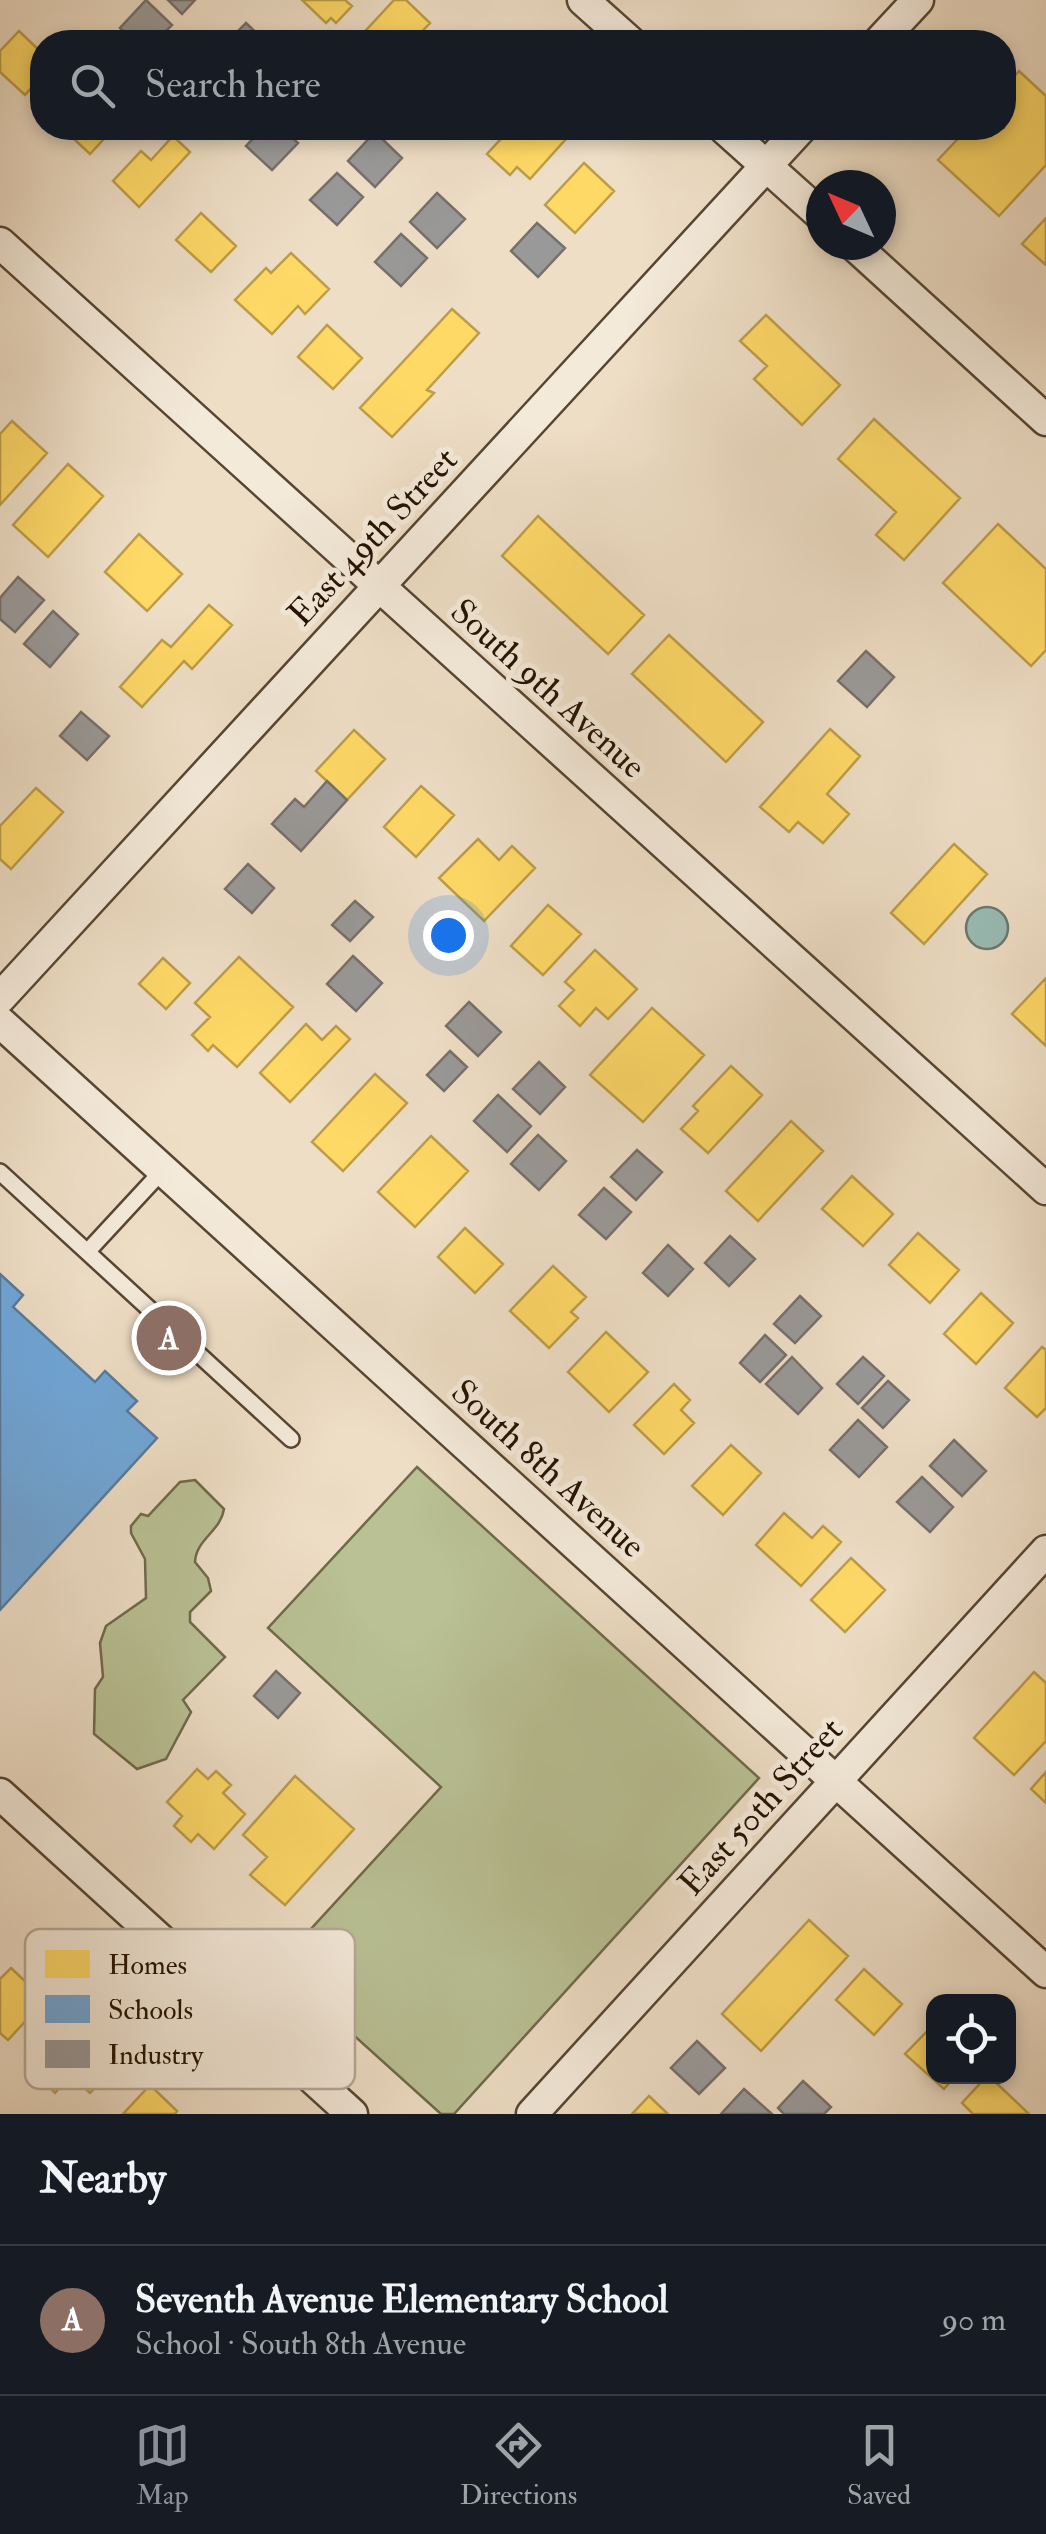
<!DOCTYPE html>
<html lang="en">
<head>
<meta charset="utf-8">
<style>
	body { margin:0; font-family:"IM FELL Double Pica",serif; background:#242831; color:#f1f3f6 }
	.controls { position:absolute; right:30px; bottom:30px; display:grid; overflow:hidden; border-radius:20px; box-shadow:0 5px 15px #0003 }
	.controls button { width:90px; height:90px; display:grid; place-items:center; padding:0; border:0; border-bottom:2px solid #363941; background:#171b24; color:#f1f3f6; font:50px sans-serif }
	.compass { position:absolute; left:806px; top:170px; width:90px; height:90px; border-radius:50%; background:#171b24; box-shadow:0 5px 15px #0003; rotate:314deg }
	.you { position:absolute; left:448px; top:935px; width:35px; height:35px; margin:-25px; border:8px solid #fff; border-radius:50%; background:#1a73e8; box-shadow:0 0 0 15px #1a73e833 }
	.badge { display:grid; place-items:center; width:65px; height:65px; border-radius:50%; background:#8c9099; color:#fff; font-size:32px; font-weight:700 }
	.pin { position:absolute; translate:-50% -50%; border:5px solid #fff; box-shadow:0 2px 10px #0006 }
	.list { margin:0; padding:0; list-style:none }
	h2 { display:flex; justify-content:space-between; align-items:center; height:130px; margin:0; padding:0 40px; font-size:42px }
	h2 small { font-size:32px; font-weight:400; color:#9ea1a6 }
	.list li { display:grid; grid-template-columns:65px 1fr auto; gap:30px; align-items:center; box-sizing:border-box; height:150px; padding:0 40px; border-top:2px solid #363941 }
	.list b { display:block; font-size:38px; white-space:nowrap }
	.list p { margin:0; font-size:32px; white-space:nowrap; color:#9ea1a6 }
	.list em { font-size:32px; font-style:normal; color:#9ea1a6 }
	.icon { flex:none; width:55px; height:55px; fill:none; stroke:currentColor; stroke-width:2; stroke-linecap:round; stroke-linejoin:round }
	.map { position:relative; flex:none; width:1046px; height:2114px; overflow:hidden }
	.search { position:absolute; background:#171b24; box-shadow:0 5px 15px #0003; left:30px; right:30px; top:30px; height:110px; display:flex; align-items:center; gap:25px; box-sizing:border-box; padding:0 35px; border-radius:40px; color:#9ea1a6; font-size:38px }
	.sheet { height:280px; background:#171b24 }
	nav { display:flex; justify-content:space-around; align-items:center; box-sizing:border-box; height:140px; border-top:2px solid #363941; background:#171b24; font-size:28px; color:#9ea1a6 }
	nav a { display:grid; justify-items:center; gap:5px }
	nav .on { color:#8c9099 }
	.map>svg:first-child { display:block }
	.green { fill:#b9c195; stroke:#6e6a4a; stroke-width:2.5 }
	.water { fill:#99bcb5; stroke:#6a786d; stroke-width:2.5 }
	.homes { fill:#ffd966; stroke:#bd9d47; stroke-width:2.5 }
	.schools { fill:#6fa8dc; stroke:#587b9a; stroke-width:2.5 }
	.industry { fill:#999; stroke:#76706b; stroke-width:2.5 }
	.lines { fill:none; stroke-linecap:round; stroke-linejoin:round }
	.service-casing { stroke:#564532; stroke-width:20 }
	.minor-casing { stroke:#564532; stroke-width:35 }
	.service { stroke:#f4eada; stroke-width:15 }
	.minor { stroke:#f4eada; stroke-width:30 }
	.labels { text-anchor:middle; dominant-baseline:central; stroke-width:10; stroke-linejoin:round; paint-order:stroke }
	.street-label { font-size:35px; fill:#231200; stroke:#f4eada }
	.key { fill:#f4eada; stroke:#b5a999; stroke-width:2.5 }
	.key-label { font-size:28px; fill:#231200 }
</style>
</head>
<body>
<div class="map">
<svg width="1046" height="2114" viewBox="0 0 1046 2114">
	<rect width="100%" height="100%" fill="#eedec6"/>
	<filter id="stains"><feTurbulence type="fractalNoise" baseFrequency=".002" numOctaves="4"/><feColorMatrix values="0 0 0 0 .2 0 0 0 0 .09 0 0 0 0 .02 0 0 0 .5 -.17"/></filter>
	<radialGradient id="worn" r=".72"><stop offset=".6" stop-color="#630" stop-opacity="0"/><stop offset="1" stop-color="#630" stop-opacity=".3"/></radialGradient>
	<path class="green" d="M417 1467 759 1778 454 2114H441L277 1966 441 1787 268 1628Z
		M195 1480 224 1509C221 1531 196 1539 195 1562L208 1578 211 1591 190 1612V1622L225 1657 183 1700 191 1712 166 1759 137 1769 94 1734 95 1689 103 1677 100 1643 106 1626 146 1598 145 1559 131 1533V1526L141 1514 148 1516 180 1482Z"/>
	<path class="water" d="M966 928a21 21 0 1 1 42 0a21 21 0 1 1-42 0Z"/>
	<path class="homes" d="M302 0H345L352 6 336 23 331 18 326 23Z
		M394 0H406L430 23 412 42H359L357 40Z
		M19 31 42 53V76L25 95 0 72V51Z
		M1019 71 1046 96V165L999 216 938 160 968 128H1004V88Z
		M62 128H114L90 154Z
		M511 128H552L565 140 530 179 517 167 510 175 487 154Z
		M173 136 190 152 139 207 113 181 141 151 151 160Z
		M584 163 614 191 575 233 545 205Z
		M201 213 236 246 211 272 176 240Z
		M1046 218V265L1022 244Z
		M291 253 329 289 305 314 298 306 272 334 235 300 266 268 271 273Z
		M452 309 479 333 427 390 434 393 392 437 360 408Z
		M766 315 840 385 802 425 754 379 767 366 740 341Z
		M327 325 362 358 333 389 298 357Z
		M874 419 960 498 904 560 876 535 896 512 838 459Z
		M12 421 47 453 0 505V434Z
		M68 464 103 496 48 557 13 525Z
		M538 516 644 615 608 654 502 556Z
		M998 524 1046 569V650L1031 666 943 583Z
		M139 534 182 574 147 611 105 572Z
		M209 605 232 625 192 669 184 661 142 707 120 687 162 640 171 647Z
		M669 635 763 722 726 762 632 674Z
		M830 729 860 756 827 794 849 814 823 843 798 822 789 832 760 807Z
		M354 730 385 759 347 800 316 771Z
		M421 786 454 815 416 857 384 827Z
		M36 788 63 812 11 869 0 859V826Z
		M478 839 499 860 512 846 535 868 484 921 439 878Z
		M954 844 987 874 924 944 891 913Z
		M548 905 581 934 543 975 511 946Z
		M595 950 637 989 608 1019 596 1008 580 1026 559 1006 574 990 565 982Z
		M239 957 293 1007 237 1067 213 1045 208 1051 192 1035 210 1017 195 1003Z
		M163 958 190 983 166 1009 139 984Z
		M1046 978V1046L1012 1014Z
		M652 1008 704 1055 643 1122 590 1075Z
		M306 1024 322 1040 336 1026 350 1039 290 1102 260 1073Z
		M731 1066 762 1095 708 1153 681 1129 698 1111 693 1106Z
		M375 1074 407 1103 343 1171 312 1142Z
		M791 1121 823 1151 758 1221 726 1191Z
		M431 1136 468 1171 415 1227 378 1192Z
		M852 1176 893 1214 863 1246 822 1209Z
		M465 1228 503 1264 475 1293 438 1257Z
		M918 1233 959 1270 930 1303 889 1265Z
		M553 1266 586 1297 571 1312 578 1318 549 1348 510 1311Z
		M981 1293 1013 1323 976 1364 944 1334Z
		M606 1332 648 1372 609 1412 568 1372Z
		M1042 1347 1046 1350V1408L1037 1417 1005 1388Z
		M674 1384 690 1400 681 1410 694 1423 664 1454 634 1425Z
		M731 1445 761 1473 723 1515 692 1486Z
		M784 1513 812 1538 823 1526 841 1542 801 1586 756 1545Z
		M851 1558 885 1590 845 1632 811 1600Z
		M1034 1672 1046 1683V1741L1014 1775 974 1738Z
		M197 1769 208 1779 216 1771 231 1785 223 1793 245 1814 214 1849 198 1834 191 1842 174 1826 182 1816 167 1802Z
		M1046 1772V1803L1031 1789Z
		M295 1776 354 1829 285 1905 250 1875 267 1857 243 1835Z
		M809 1920 848 1956 761 2051 722 2014Z
		M11 1968 45 2000 8 2040 0 2033V1979Z
		M864 1969 902 2004 874 2035 836 2000Z
		M84 2022 123 2058 90 2093 71 2075 55 2093 36 2074Z
		M934 2024V2076H955L944 2089 905 2054Z
		M987 2076H989L1029 2114H973L962 2103Z
		M150 2085 177 2111 175 2114H123Z
		M649 2096 668 2114H632Z"/>
	<path class="schools" d="M0 1274 23 1295 13 1307 95 1382 105 1371 137 1401 127 1411 157 1438 0 1610Z"/>
	<path class="industry" d="M146 0 172 25 155 42H136L120 28Z
		M168 0H195L182 14Z
		M246 23 266 42H227Z
		M263 128H282L298 143 272 170 246 146Z
		M375 132 402 158 375 187 348 161Z
		M337 173 363 197 337 225 310 200Z
		M437 193 465 219 437 248 410 222Z
		M537 223 565 248 538 277 511 251Z
		M401 234 427 258 401 286 375 262Z
		M18 577 44 600 15 632 0 619V598Z
		M53 611 78 634 50 667 24 644Z
		M866 651 894 677 867 707 838 681Z
		M81 712 109 736 87 760 60 736Z
		M327 781 347 800 301 851 272 824 295 799 304 807Z
		M248 864 274 888 252 913 225 889Z
		M355 901 373 917 350 941 332 925Z
		M353 956 382 983 356 1011 327 984Z
		M469 1002 501 1032 478 1056 446 1026Z
		M450 1051 467 1067 444 1091 427 1075Z
		M539 1062 565 1087 540 1114 513 1089Z
		M498 1095 531 1126 507 1152 474 1121Z
		M538 1135 566 1161 539 1190 511 1164Z
		M637 1150 662 1172 636 1200 611 1177Z
		M604 1188 631 1212 606 1239 579 1215Z
		M730 1236 755 1259 729 1286 705 1263Z
		M668 1245 693 1269 668 1296 643 1273Z
		M800 1296 821 1316 795 1343 774 1324Z
		M765 1335 786 1355 760 1382 740 1363Z
		M792 1357 822 1388 798 1414 766 1384Z
		M863 1357 884 1376 858 1404 837 1384Z
		M888 1381 909 1400 883 1428 862 1408Z
		M858 1420 887 1447 859 1477 830 1450Z
		M954 1440 986 1471 962 1496 930 1466Z
		M922 1477 953 1507 930 1532 897 1502Z
		M276 1671 300 1693 278 1718 254 1696Z
		M697 2041 725 2068 699 2094 671 2068Z
		M803 2081 831 2107 824 2114H784L778 2108Z
		M744 2089 772 2114H721Z"/>
	<g class="lines">
		<g class="service-casing">
			<path id="service" d="M0 1172 291 1439
				M88 1251 163 1170"/>
		</g>
		<g class="minor-casing">
			<path id="minor" d="M583 0 630 42
				M879 42 918 0
				M724 128 821 215
				M0 243 1046 1189
				M854 245 1046 420
				M0 998 801 128
				M0 1022 1046 1972
				M0 1794 352 2114
				M532 2114 1046 1551"/>
		</g>
		<use href="#service" class="service"/>
		<use href="#minor" class="minor"/>
	</g>
	<g class="labels">
		<g class="street-label">
			<text transform="translate(373 537) rotate(-47)">East 49th Street</text>
			<text transform="translate(548 689) rotate(42)">South 9th Avenue</text>
			<text transform="translate(548 1469) rotate(42)">South 8th Avenue</text>
			<text transform="translate(761 1807) rotate(-48)">East 50th Street</text>
		</g>
	</g>
	<rect x="25" y="1929" width="330" height="160" rx="15" class="key"/>
	<rect x="45" y="1950" width="45" height="28" fill="#ffd966"/>
	<rect x="45" y="1995" width="45" height="28" fill="#6fa8dc"/>
	<rect x="45" y="2040" width="45" height="28" fill="#999"/>
	<g class="key-label">
		<text x="108" y="1974">Homes</text>
		<text x="108" y="2019">Schools</text>
		<text x="108" y="2064">Industry</text>
	</g>
	<rect width="100%" height="100%" filter="url(#stains)"/>
	<rect width="100%" height="100%" fill="url(#worn)"/>
</svg>
<div class="controls">
<button><svg class="icon" aria-label="locate" viewBox="0 0 24 24"><circle cx="12" cy="12" r="6"/><path d="M12 2v4M12 18v4M2 12h4M18 12h4"/></svg></button>
</div>
<svg class="compass" viewBox="-18 -18 36 36"><path d="M0-13l5 13h-10z" fill="#e53935"/><path d="M0 13l5-13h-10z" fill="#9ea1a6"/></svg>
<div class="you"></div>
<div class="pin badge" style="left:169px;top:1338px;background:#8d6e63">A</div>
<div class="search"><svg class="icon" aria-label="search" viewBox="0 0 24 24"><circle cx="10" cy="10" r="6"/><path d="M15 15l6 6"/></svg>Search here</div>
</div>
<section class="sheet">
<h2>Nearby<small></small></h2>
<ul class="list">
<li><span class="badge" style="background:#8d6e63">A</span><div><b>Seventh Avenue Elementary School</b><p>School · South 8th Avenue</p></div><em>90 m</em></li>
</ul>
</section>
<nav>
<a class="on"><svg class="icon" aria-label="map" viewBox="0 0 24 24"><path d="M3 6l6-2 6 2 6-2v14l-6 2-6-2-6 2zM9 4v14M15 6v14"/></svg>Map</a>
<a><svg class="icon" aria-label="directions" viewBox="0 0 24 24"><path d="M12 3l9 9-9 9-9-9zM9 14v-3h6M13 9l2 2-2 2"/></svg>Directions</a>
<a><svg class="icon" aria-label="saved" viewBox="0 0 24 24"><path d="M7 4h10v16l-5-4-5 4z"/></svg>Saved</a>
</nav>
</body>
</html>
